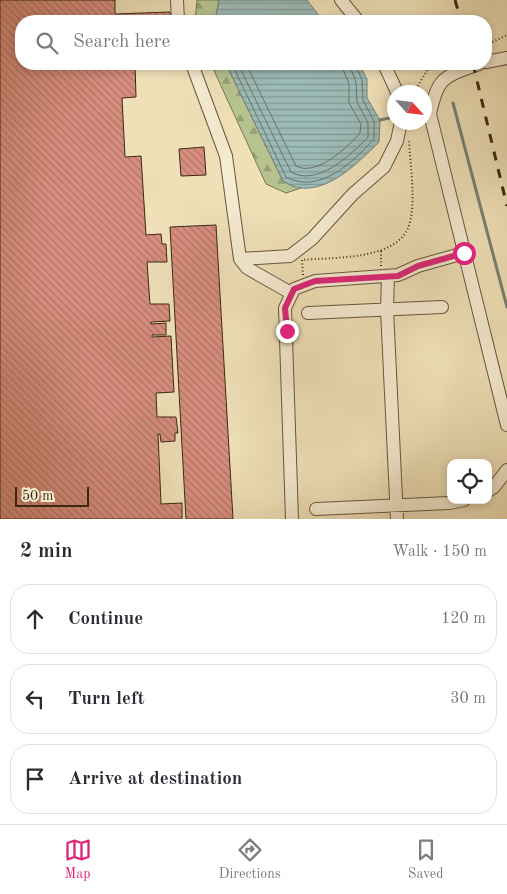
<!DOCTYPE html>
<html lang="en">
<head>
<meta charset="utf-8">
<style>
	body { margin:0; font-family:"Old Standard TT",serif; background:#f7f7f7; color:#2b2b33 }
	.controls { position:absolute; right:15px; bottom:15px; display:grid; overflow:hidden; border-radius:10px; box-shadow:0 2px 8px #0003 }
	.controls button { width:45px; height:45px; display:grid; place-items:center; padding:0; border:0; border-bottom:1px solid #e1e1e2; background:#fff; color:#2b2b33; font:25px sans-serif }
	.compass { position:absolute; left:387px; top:85px; width:45px; height:45px; border-radius:50%; background:#fff; box-shadow:0 2px 8px #0003; rotate:117deg }
	.scale { position:absolute; left:15px; bottom:12px; width:74px; box-sizing:border-box; padding-left:5px; border:2px solid #3b2812; border-top:0; font-size:14px; line-height:18px; white-space:nowrap; color:#3b2812; -webkit-text-stroke:4px #f5ebd1; paint-order:stroke }
	.stop { position:absolute; width:15px; height:15px; margin:-11px; border:4px solid #db2777; border-radius:50%; background:#fff }
	.stop.end { background:#db2777; border-color:#fff; box-shadow:0 1px 5px #0008 }
	.list { margin:0; padding:0; list-style:none }
	h2 { display:flex; justify-content:space-between; align-items:center; height:65px; margin:0; padding:0 20px; font-size:21px }
	h2 small { font-size:16px; font-weight:400; color:#7c7c81 }
	.list li { display:grid; grid-template-columns:32px 1fr auto; gap:15px; align-items:center; box-sizing:border-box; height:70px; margin:0 10px 10px; padding:0 10px; border:1px solid #e1e1e2; border-radius:20px }
	.list b { display:block; font-size:19px; white-space:nowrap }
	.list em { font-size:16px; font-style:normal; color:#7c7c81 }
	.icon { flex:none; width:28px; height:28px; fill:none; stroke:currentColor; stroke-width:2; stroke-linecap:round; stroke-linejoin:round }
	.map { position:relative; flex:none; width:507px; height:519px; overflow:hidden }
	.search { position:absolute; background:#fff; box-shadow:0 2px 8px #0003; left:15px; right:15px; top:15px; height:55px; display:flex; align-items:center; gap:12px; box-sizing:border-box; padding:0 18px; border-radius:20px; color:#7c7c81; font-size:19px }
	.sheet { height:305px; background:#fff }
	nav { display:flex; justify-content:space-around; align-items:center; box-sizing:border-box; height:70px; border-top:1px solid #e1e1e2; background:#fff; font-size:14px; color:#7c7c81 }
	nav a { display:grid; justify-items:center; gap:2px }
	nav .on { color:#db2777 }
	.map>svg:first-child { display:block }
	.forest { fill:url(#forest-firs); stroke:#787651 }
	.water { fill:url(#water-rules); stroke:#758075 }
	.lines { fill:none; stroke-linecap:round; stroke-linejoin:round }
	.shore { stroke:#6c7264; stroke-width:1 }
	.stream { stroke:#758075; stroke-width:3 }
	.building { fill:url(#building-back-hatch); stroke:#3b2812 }
	.minor-casing { stroke:#68563c; stroke-width:14 }
	.path { stroke:#3b2812; stroke-width:2; stroke-dasharray:1 2.5; stroke-linecap:butt }
	.minor { stroke:#f5ebd1; stroke-width:12 }
	.rail { stroke:#3b2812; stroke-width:3; stroke-dasharray:9 9; stroke-linecap:butt }
	.route { stroke:#db2777; stroke-width:6 }
</style>
</head>
<body>
<div class="map">
<svg width="507" height="519" viewBox="0 0 507 519">
	<defs>
		<pattern id="forest-firs" width="22" height="20" patternUnits="userSpaceOnUse" patternTransform="scale(1.25)"><rect width="22" height="20" fill="#b6c390"/><path d="M5 1l3.5 6h-7zM16 11l3.5 6h-7z" fill="#959e74"/></pattern>
		<pattern id="water-rules" width="6" height="5" patternUnits="userSpaceOnUse" patternTransform="scale(1.25)"><rect width="6" height="5" fill="#9cbbb7"/><path d="M0 2.5h6" fill="none" stroke="#809893"/></pattern>
		<pattern id="building-back-hatch" width="6" height="6" patternUnits="userSpaceOnUse" patternTransform="scale(1.25)"><rect width="6" height="6" fill="#d88e7f"/><path d="M-1 5l2 2M0 0l6 6M5-1l2 2" fill="none" stroke="#b07467"/></pattern>
	</defs>
	<rect width="100%" height="100%" fill="#efe0b8"/>
	<filter id="stains"><feTurbulence type="fractalNoise" baseFrequency=".004" numOctaves="4"/><feColorMatrix values="0 0 0 0 .2 0 0 0 0 .09 0 0 0 0 .02 0 0 0 .5 -.17"/></filter>
	<radialGradient id="worn" r=".72"><stop offset=".6" stop-color="#630" stop-opacity="0"/><stop offset="1" stop-color="#630" stop-opacity=".3"/></radialGradient>
	<path class="forest" d="M197 0H219L215 21H195Z
		M211 64H226L283 181 301 188 286 193 266 184Z"/>
	<path class="water" d="M219 0H307L323 21H215Z
		M226 64H359L367 79V98L380 120 379 142C360 161 331 191 301 188 295 188 288 184 283 181Z"/>
	<g class="lines">
		<path class="shore" d="M232 64 286 177C319 195 353 162 374 139V121L363 100 362 80 355 64
			M238 64 291 172C317 187 351 155 368 137V123L357 102 356 82 349 64
			M246 64 296 166C316 177 348 147 360 133L361 124 349 103V84L341 64"/>
		<path class="stream" d="M453 103 507 307
			M380 120 394 117"/>
	</g>
	<path class="building" d="M0 0H115V14L170 12V21H21V64H135L136 97 122 98 125 157 141 156 146 235 161 234 162 244H166L167 262H147L150 304H169L170 321 151 322V324L166 323V335H152V337L171 336 174 392 156 393 157 417H176L178 433H175V441L161 442 160 434H158L161 504 182 503V519H0Z
		M204 147 206 175 181 176 179 149Z
		M216 225 233 519H186L170 227Z"/>
	<g class="lines">
		<g class="minor-casing">
			<path id="minor" d="M177 0 178 21
				M341 0 358 21
				M486 62 507 58
				M192 64 226 156 240 259 247 268 291 293
				M384 64 397 92
				M479 64C444 77 438 76 430 114L507 425
				M240 259 290 256 312 239 353 194 384 167 397 141 401 122
				M388 276 387 310 397 519
				M308 313 442 307
				M488 491 494 487 507 470
				M316 509 449 503 464 500
				M292 519 285 308 294 289 315 281 398 275 418 266 464 253"/>
		</g>
		<path class="path" d="M486 45 507 35
			M414 92 428 69 435 64
			M381 251V266
			M303 275 302 260C331 257 394 261 408 228 417 207 410 164 409 140"/>
		<use href="#minor" class="minor"/>
		<path class="rail" d="M455 0 461 21
			M473 64 507 206"/>
	</g>
	<g class="lines">
		<path class="route" d="M287 331 285 308 294 289 315 281 398 276 418 266 464 253"/>
	</g>
	<rect width="100%" height="100%" filter="url(#stains)"/>
	<rect width="100%" height="100%" fill="url(#worn)"/>
</svg>
<div class="controls">
<button><svg class="icon" aria-label="locate" viewBox="0 0 24 24"><circle cx="12" cy="12" r="6"/><path d="M12 2v4M12 18v4M2 12h4M18 12h4"/></svg></button>
</div>
<svg class="compass" viewBox="-18 -18 36 36"><path d="M0-13l5 13h-10z" fill="#e53935"/><path d="M0 13l5-13h-10z" fill="#7c7c81"/></svg>
<div class="scale">50 m</div>
<div class="stop" style="left:464px;top:253px"></div>
<div class="stop end" style="left:287px;top:331px"></div>
<div class="search"><svg class="icon" aria-label="search" viewBox="0 0 24 24"><circle cx="10" cy="10" r="6"/><path d="M15 15l6 6"/></svg>Search here</div>
</div>
<section class="sheet">
<h2>2 min<small>Walk · 150 m</small></h2>
<ul class="list">
<li><svg class="icon" aria-label="ahead" viewBox="0 0 24 24"><path d="M12 20V5M6 11l6-6 6 6"/></svg><div><b>Continue</b></div><em>120 m</em></li>
<li><svg class="icon" aria-label="left" viewBox="0 0 24 24"><path d="M17 20v-9H6M10 6l-5 5 5 5"/></svg><div><b>Turn left</b></div><em>30 m</em></li>
<li><svg class="icon" aria-label="arrive" viewBox="0 0 24 24"><path d="M6 21V4h12l-3 4 3 4H6"/></svg><div><b>Arrive at destination</b></div></li>
</ul>
</section>
<nav>
<a class="on"><svg class="icon" aria-label="map" viewBox="0 0 24 24"><path d="M3 6l6-2 6 2 6-2v14l-6 2-6-2-6 2zM9 4v14M15 6v14"/></svg>Map</a>
<a><svg class="icon" aria-label="directions" viewBox="0 0 24 24"><path d="M12 3l9 9-9 9-9-9zM9 14v-3h6M13 9l2 2-2 2"/></svg>Directions</a>
<a><svg class="icon" aria-label="saved" viewBox="0 0 24 24"><path d="M7 4h10v16l-5-4-5 4z"/></svg>Saved</a>
</nav>
</body>
</html>
